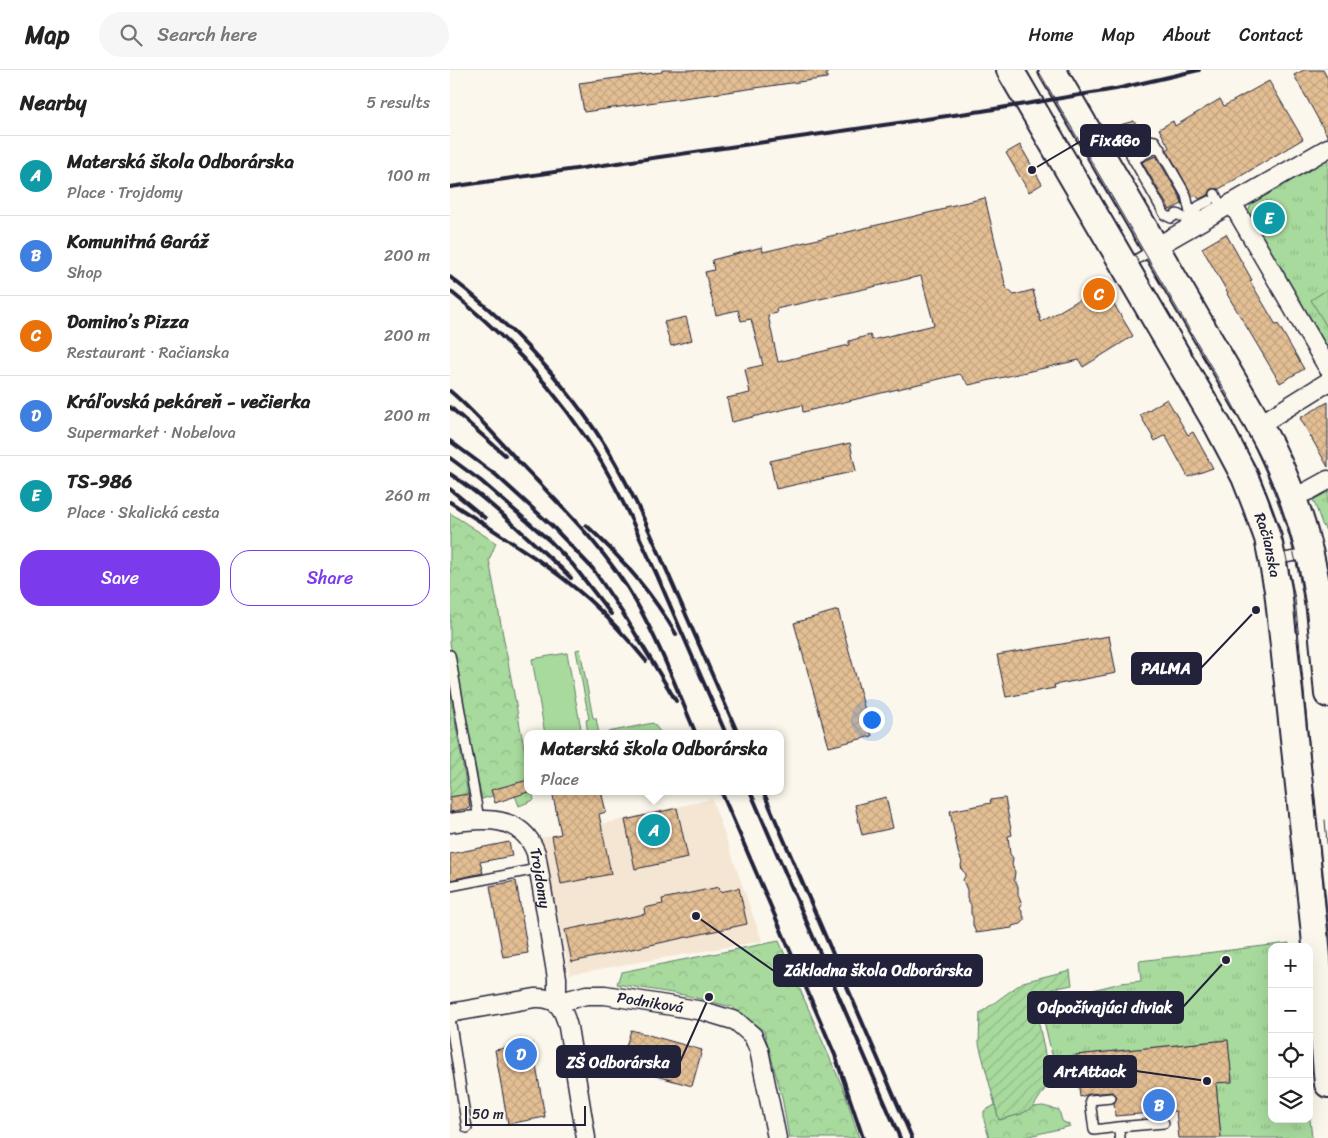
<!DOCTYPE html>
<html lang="en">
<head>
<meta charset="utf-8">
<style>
	body { margin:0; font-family:Sriracha,sans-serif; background:#f6f6f6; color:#222 }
	.controls { position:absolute; right:15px; bottom:15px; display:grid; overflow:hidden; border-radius:10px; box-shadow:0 5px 20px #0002 }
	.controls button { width:45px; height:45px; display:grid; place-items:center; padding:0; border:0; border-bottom:1px solid #e0e0e0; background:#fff; color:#222; font:25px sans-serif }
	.scale { position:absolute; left:15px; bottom:12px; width:121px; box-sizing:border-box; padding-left:5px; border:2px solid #22223b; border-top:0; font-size:14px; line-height:18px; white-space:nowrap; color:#22223b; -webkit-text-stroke:4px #fbf7ec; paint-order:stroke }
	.you { position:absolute; left:421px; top:649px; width:18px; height:18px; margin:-12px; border:4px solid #fff; border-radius:50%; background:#1a73e8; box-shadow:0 0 0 8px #1a73e833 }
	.badge { display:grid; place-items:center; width:32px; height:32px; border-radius:50%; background:#7c3aed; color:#fff; font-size:16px; font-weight:700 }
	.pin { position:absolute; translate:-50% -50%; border:2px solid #fff; box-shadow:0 1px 5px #0006 }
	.popup { position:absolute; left:74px; top:660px; width:260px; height:65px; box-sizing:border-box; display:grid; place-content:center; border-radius:10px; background:#fff; filter:drop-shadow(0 1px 4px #0005); font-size:16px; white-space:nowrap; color:#767676 }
	.popup b { font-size:19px; color:#222 }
	.popup::after { content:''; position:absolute; left:50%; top:100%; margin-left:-10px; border:10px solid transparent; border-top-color:#fff }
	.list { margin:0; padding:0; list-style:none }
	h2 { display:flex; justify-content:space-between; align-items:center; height:65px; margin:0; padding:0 20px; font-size:21px }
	h2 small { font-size:16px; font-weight:400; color:#767676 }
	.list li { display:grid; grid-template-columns:32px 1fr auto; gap:15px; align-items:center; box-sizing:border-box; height:80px; padding:0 20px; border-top:1px solid #e0e0e0 }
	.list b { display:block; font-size:19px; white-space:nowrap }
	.list p { margin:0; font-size:16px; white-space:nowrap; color:#767676 }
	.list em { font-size:16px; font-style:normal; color:#767676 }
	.actions { display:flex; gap:10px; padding:15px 20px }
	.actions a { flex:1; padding:11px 0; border:1px solid #7c3aed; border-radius:20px; text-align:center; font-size:18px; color:#7c3aed }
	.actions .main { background:#7c3aed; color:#fff }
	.icon { flex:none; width:28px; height:28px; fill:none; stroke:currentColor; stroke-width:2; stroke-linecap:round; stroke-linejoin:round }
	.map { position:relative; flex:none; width:878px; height:1068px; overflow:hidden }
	header { display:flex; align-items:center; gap:30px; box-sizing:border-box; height:70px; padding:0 25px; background:#fff; border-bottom:1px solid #e0e0e0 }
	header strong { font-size:24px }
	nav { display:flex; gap:28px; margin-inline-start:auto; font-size:18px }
	.search { width:350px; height:45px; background:#f6f6f6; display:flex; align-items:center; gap:12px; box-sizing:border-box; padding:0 18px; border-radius:28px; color:#767676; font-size:19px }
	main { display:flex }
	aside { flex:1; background:#fff }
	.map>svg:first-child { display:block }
	.built { fill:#f4e6d2 }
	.grass { fill:url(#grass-tufts); stroke:#647e6c }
	.forest { fill:url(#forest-crowns); stroke:#647e6c }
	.garden { fill:url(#garden-furrows); stroke:#647e6c }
	.pitch { fill:#a7da9c; stroke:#647e6c }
	.building { fill:url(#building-cross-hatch); stroke:#22223b; fill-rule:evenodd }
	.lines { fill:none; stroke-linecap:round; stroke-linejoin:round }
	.lane-casing { stroke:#22223b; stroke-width:12 }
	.street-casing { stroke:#22223b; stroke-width:21 }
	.secondary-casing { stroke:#22223b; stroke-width:30 }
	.lane { stroke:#fbf7ec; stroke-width:9 }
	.street { stroke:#fbf7ec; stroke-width:18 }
	.secondary { stroke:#fbf7ec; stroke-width:26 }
	.tram { stroke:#22223b; stroke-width:1 }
	.rail { stroke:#22223b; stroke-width:4 }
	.labels { text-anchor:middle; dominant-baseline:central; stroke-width:5; stroke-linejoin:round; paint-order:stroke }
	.street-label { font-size:15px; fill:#22223b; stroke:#fbf7ec }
	.leader { fill:none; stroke:#22223b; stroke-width:2 }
	.callout-dot { fill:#22223b; stroke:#fbf7ec; stroke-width:2 }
	.callout { fill:#22223b; stroke:#22223b; stroke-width:2 }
	.callout-label { font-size:16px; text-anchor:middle; font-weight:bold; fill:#fff }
</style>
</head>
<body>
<header>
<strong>Map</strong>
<div class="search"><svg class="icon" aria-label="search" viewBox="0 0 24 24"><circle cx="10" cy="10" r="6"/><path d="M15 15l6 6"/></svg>Search here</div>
<nav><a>Home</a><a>Map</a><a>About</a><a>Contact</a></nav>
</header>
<main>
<aside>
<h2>Nearby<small>5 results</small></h2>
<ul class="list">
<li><span class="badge" style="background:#0f9aa8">A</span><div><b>Materská škola Odborárska</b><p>Place · Trojdomy</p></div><em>100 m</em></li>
<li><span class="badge" style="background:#3f7fe0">B</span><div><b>Komunitná Garáž</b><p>Shop</p></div><em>200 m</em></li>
<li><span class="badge" style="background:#e8710a">C</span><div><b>Domino’s Pizza</b><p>Restaurant · Račianska</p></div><em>200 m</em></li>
<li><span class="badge" style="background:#3f7fe0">D</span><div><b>Kráľovská pekáreň - večierka</b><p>Supermarket · Nobelova</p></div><em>200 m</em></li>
<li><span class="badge" style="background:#0f9aa8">E</span><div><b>TS-986</b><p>Place · Skalická cesta</p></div><em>260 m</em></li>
</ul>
<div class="actions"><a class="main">Save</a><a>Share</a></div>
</aside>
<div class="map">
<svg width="878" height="1068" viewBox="0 0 878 1068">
	<defs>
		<pattern id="grass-tufts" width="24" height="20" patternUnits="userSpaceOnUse" patternTransform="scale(1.25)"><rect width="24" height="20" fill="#a7da9c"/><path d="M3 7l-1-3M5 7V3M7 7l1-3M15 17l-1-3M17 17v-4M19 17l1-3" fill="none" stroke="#8fbb87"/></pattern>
		<pattern id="forest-crowns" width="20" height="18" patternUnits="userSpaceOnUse" patternTransform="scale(1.25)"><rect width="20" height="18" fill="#a7da9c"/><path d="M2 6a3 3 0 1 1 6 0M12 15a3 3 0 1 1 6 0" fill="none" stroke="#8fbb87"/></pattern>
		<pattern id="garden-furrows" width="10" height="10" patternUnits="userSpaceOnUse" patternTransform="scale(1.25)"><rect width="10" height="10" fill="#a7da9c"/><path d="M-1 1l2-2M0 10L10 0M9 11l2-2" fill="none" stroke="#8fbb87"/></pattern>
		<pattern id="building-cross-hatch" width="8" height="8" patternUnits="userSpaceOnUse" patternTransform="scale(1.25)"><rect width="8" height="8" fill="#e4bf94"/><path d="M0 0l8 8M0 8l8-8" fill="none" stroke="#c3a480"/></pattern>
	</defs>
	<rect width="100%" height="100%" fill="#fbf7ec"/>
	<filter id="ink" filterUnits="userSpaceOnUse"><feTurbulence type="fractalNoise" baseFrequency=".02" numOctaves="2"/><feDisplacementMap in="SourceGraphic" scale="10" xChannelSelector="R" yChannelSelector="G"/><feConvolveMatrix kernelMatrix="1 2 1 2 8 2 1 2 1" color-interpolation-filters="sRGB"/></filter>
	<g filter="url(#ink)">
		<path class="built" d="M262 729 312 871 120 904 91 768Z"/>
		<path class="grass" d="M878 84V287L800 147 799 140 803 128Z
			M878 416V464L872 454 862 426Z
			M203 653 212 664H158V662Z
			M839 873V877H822V1049H859V1040L862 1068H771L766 1013 782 1011 777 970 626 985 603 989 592 943 602 930 671 913 691 911 689 891Z"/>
		<path class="forest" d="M0 443 46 473 39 490 78 699V721H82L84 730 69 736 63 720 32 729 0 573Z
			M329 871 395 1023 409 1068H339L332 1027 314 961 282 937 234 925 167 914 171 902Z
			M545 1035 549 1050 571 1044 583 1037 593 1036 609 1040 612 1051 621 1056 571 1068H539L534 1050V1041Z"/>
		<path class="garden" d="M0 622 18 725 0 727Z
			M620 900 622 915 602 919 591 928 586 939 597 994 598 1006 597 1016 583 1037 571 1044 549 1050 529 974 530 943 573 912Z"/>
		<path class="pitch" d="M878 219V259L861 230Z
			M130 579 143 648H146L149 664H138L136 650 139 649 126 580Z
			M117 583 132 664H95L82 589Z"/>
		<path class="building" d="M212 0H377V8L134 42 129 13 212 2Z
			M854 0H873L878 9V67L844 5Z
			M819 11 853 69 769 119H762L758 125 749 129 746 125 743 127 717 80 719 77 709 59 723 51 725 56 770 29 774 36Z
			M684 51 692 64 674 75 666 61 670 55Z
			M570 75 592 114 579 122 556 83Z
			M706 86 730 127 732 134 720 140 692 92Z
			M535 128 556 218 564 225 583 220 591 252 653 216 683 266 633 297 629 290 519 315 510 304 353 342 352 335 282 352 277 328 300 323 295 299 313 295 301 249 291 251 288 240 266 245 255 202 264 200 262 190 312 177 313 182 495 139V137ZM471 206 484 255 422 270 420 265 399 271V275L328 292 318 245 327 243 326 239Z
			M824 136 832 150 813 161 805 146Z
			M776 164 802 210 800 211 826 255 828 254 854 299 830 313 777 224 778 223 752 178Z
			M236 247 242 270 221 276 214 252Z
			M717 329 738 365 743 362 763 398 738 407 715 365 705 371 690 345Z
			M878 332V397L850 348Z
			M400 373 406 401 326 419 320 391Z
			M388 540 422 666 379 677 344 553Z
			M659 566 666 603 604 615 605 618 556 627 547 585Z
			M78 710V722L45 733 41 720Z
			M102 721H151L156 742 149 744 161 804 111 814 102 766 111 764Z
			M18 724 20 738 0 742V727Z
			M436 727 443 758 412 765 405 735Z
			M555 728 562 765 558 766 560 784 563 788 562 795 565 802 564 810 568 816V824L572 834 570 837 574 847V851L571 854 562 856V858L526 863 523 855V847L521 844V835L517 828V820L513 810 516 804 512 800 511 795 512 792 508 782 500 741 541 733 540 730Z
			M227 738 238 788 185 799 175 750Z
			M59 772 62 786 30 792 33 803 0 810V784Z
			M66 811 78 883 53 887 40 816Z
			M269 817 270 822 289 818 297 854 122 892 115 860 195 844 194 838 213 834 212 829Z
			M181 960 252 980 242 1016 170 996Z
			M778 970 782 1012 766 1013 771 1068H729L726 1041 665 1046 664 1033 667 1027 663 1022 639 1024 630 1027 626 985Z
			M82 973 95 1047 58 1054 45 980Z"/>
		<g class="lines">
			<g class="lane-casing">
				<path id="lane" d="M683 90 704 79 711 80
					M765 124 772 139
					M740 145 749 136 759 131
					M741 152 727 144 721 148 715 145 681 85 682 80 699 70 705 71 736 125 743 156
					M677 195 704 179
					M823 490 857 484
					M0 585 29 749
					M0 816 87 799
					M0 948 17 1058
					M661 1028 640 1030 644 1060 668 1057
					M670 1068 668 1057 714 1053"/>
			</g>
			<g class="street-casing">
				<g id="street">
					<path d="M782 133 878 298"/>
					<path d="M706 177 878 78"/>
					<path d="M809 355 878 312"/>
					<path d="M843 427 858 421 878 410"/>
					<path id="s1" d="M0 753C33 748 72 744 86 783L107 908V933"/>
					<path id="s2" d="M107 933 136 925H155L253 941 286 951 303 966 309 980 327 1068"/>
					<path d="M0 943 85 928C107 927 113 937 118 957L136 1068"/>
				</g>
			</g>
			<g class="secondary-casing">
				<g id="secondary">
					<path id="s3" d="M560 0 768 356 795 407 806 435 818 468 828 520 865 864 878 1014"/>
					<path d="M602 0 809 355C840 410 860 469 869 532 873 562 875 593 878 624"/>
				</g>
			</g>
			<use href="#lane" class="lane"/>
			<use href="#street" class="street"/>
			<use href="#secondary" class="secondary"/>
			<path class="tram" d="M576 0 775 339C811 404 832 456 845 529L878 866
				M588 0 777 324C814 391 844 459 854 536
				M875 750 878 784"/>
			<path class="rail" d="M0 117 532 41 666 19 749 0
				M0 207C56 250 105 302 145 360 176 406 198 457 220 508 243 560 265 612 288 664
				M0 221C53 263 99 313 136 368 165 410 185 458 206 503 229 557 253 610 276 664
				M0 321C25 342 47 368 69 392 111 436 156 479 186 532 210 574 227 620 246 664
				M0 337 55 385
				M0 371 46 405 102 456 143 499 174 545 226 631
				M0 388 31 411 101 472 123 495 161 544
				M0 404C40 430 75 466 111 498L121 508
				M0 419 35 448
				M0 432C47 463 96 492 138 529 159 548 178 569 196 591
				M136 455C171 487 202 523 226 564
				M271 721 385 985 413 1068
				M300 721 450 1068
				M313 721 462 1068"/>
		</g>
	</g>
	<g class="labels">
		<g class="street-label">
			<text stroke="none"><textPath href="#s3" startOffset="542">Račianska</textPath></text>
			<text stroke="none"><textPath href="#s1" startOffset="126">Trojdomy</textPath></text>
			<text stroke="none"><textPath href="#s2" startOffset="95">Podniková</textPath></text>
		</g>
	</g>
	<path class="leader" d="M582 100L631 71M806 540L751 598M246 846L324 901M776 890L733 937M259 927L230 992M757 1011L686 1001"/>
	<g class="callout-dot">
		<circle cx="582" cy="100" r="5"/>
		<circle cx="806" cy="540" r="5"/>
		<circle cx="246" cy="846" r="5"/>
		<circle cx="776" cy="890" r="5"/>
		<circle cx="259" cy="927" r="5"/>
		<circle cx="757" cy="1011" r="5"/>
	</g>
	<g class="callout">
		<rect x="631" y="55" width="69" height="31" rx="5"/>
		<rect x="682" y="583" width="69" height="31" rx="5"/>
		<rect x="324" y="885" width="208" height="31" rx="5"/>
		<rect x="578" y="922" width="155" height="31" rx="5"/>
		<rect x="107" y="976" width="123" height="31" rx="5"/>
		<rect x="594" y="986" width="92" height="31" rx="5"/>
	</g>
	<g class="callout-label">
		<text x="665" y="76">Fix&amp;Go</text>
		<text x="716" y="604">PALMA</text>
		<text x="428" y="906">Základna škola Odborárska</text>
		<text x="655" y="943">Odpočívajúci diviak</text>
		<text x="168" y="998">ZŠ Odborárska</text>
		<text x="640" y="1007">ArtAttack</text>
	</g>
</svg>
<div class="controls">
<button>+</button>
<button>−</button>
<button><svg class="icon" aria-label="locate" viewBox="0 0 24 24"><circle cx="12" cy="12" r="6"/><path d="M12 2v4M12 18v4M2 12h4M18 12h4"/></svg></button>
<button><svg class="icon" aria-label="layers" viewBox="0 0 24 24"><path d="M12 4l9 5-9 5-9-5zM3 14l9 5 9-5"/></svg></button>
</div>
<div class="scale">50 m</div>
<div class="you"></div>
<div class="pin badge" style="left:204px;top:760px;background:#0f9aa8">A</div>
<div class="popup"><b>Materská škola Odborárska</b>Place</div>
<div class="pin badge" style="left:709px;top:1035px;background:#3f7fe0">B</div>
<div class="pin badge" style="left:649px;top:224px;background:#e8710a">C</div>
<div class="pin badge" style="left:71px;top:984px;background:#3f7fe0">D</div>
<div class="pin badge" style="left:819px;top:148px;background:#0f9aa8">E</div>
</div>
</main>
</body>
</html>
